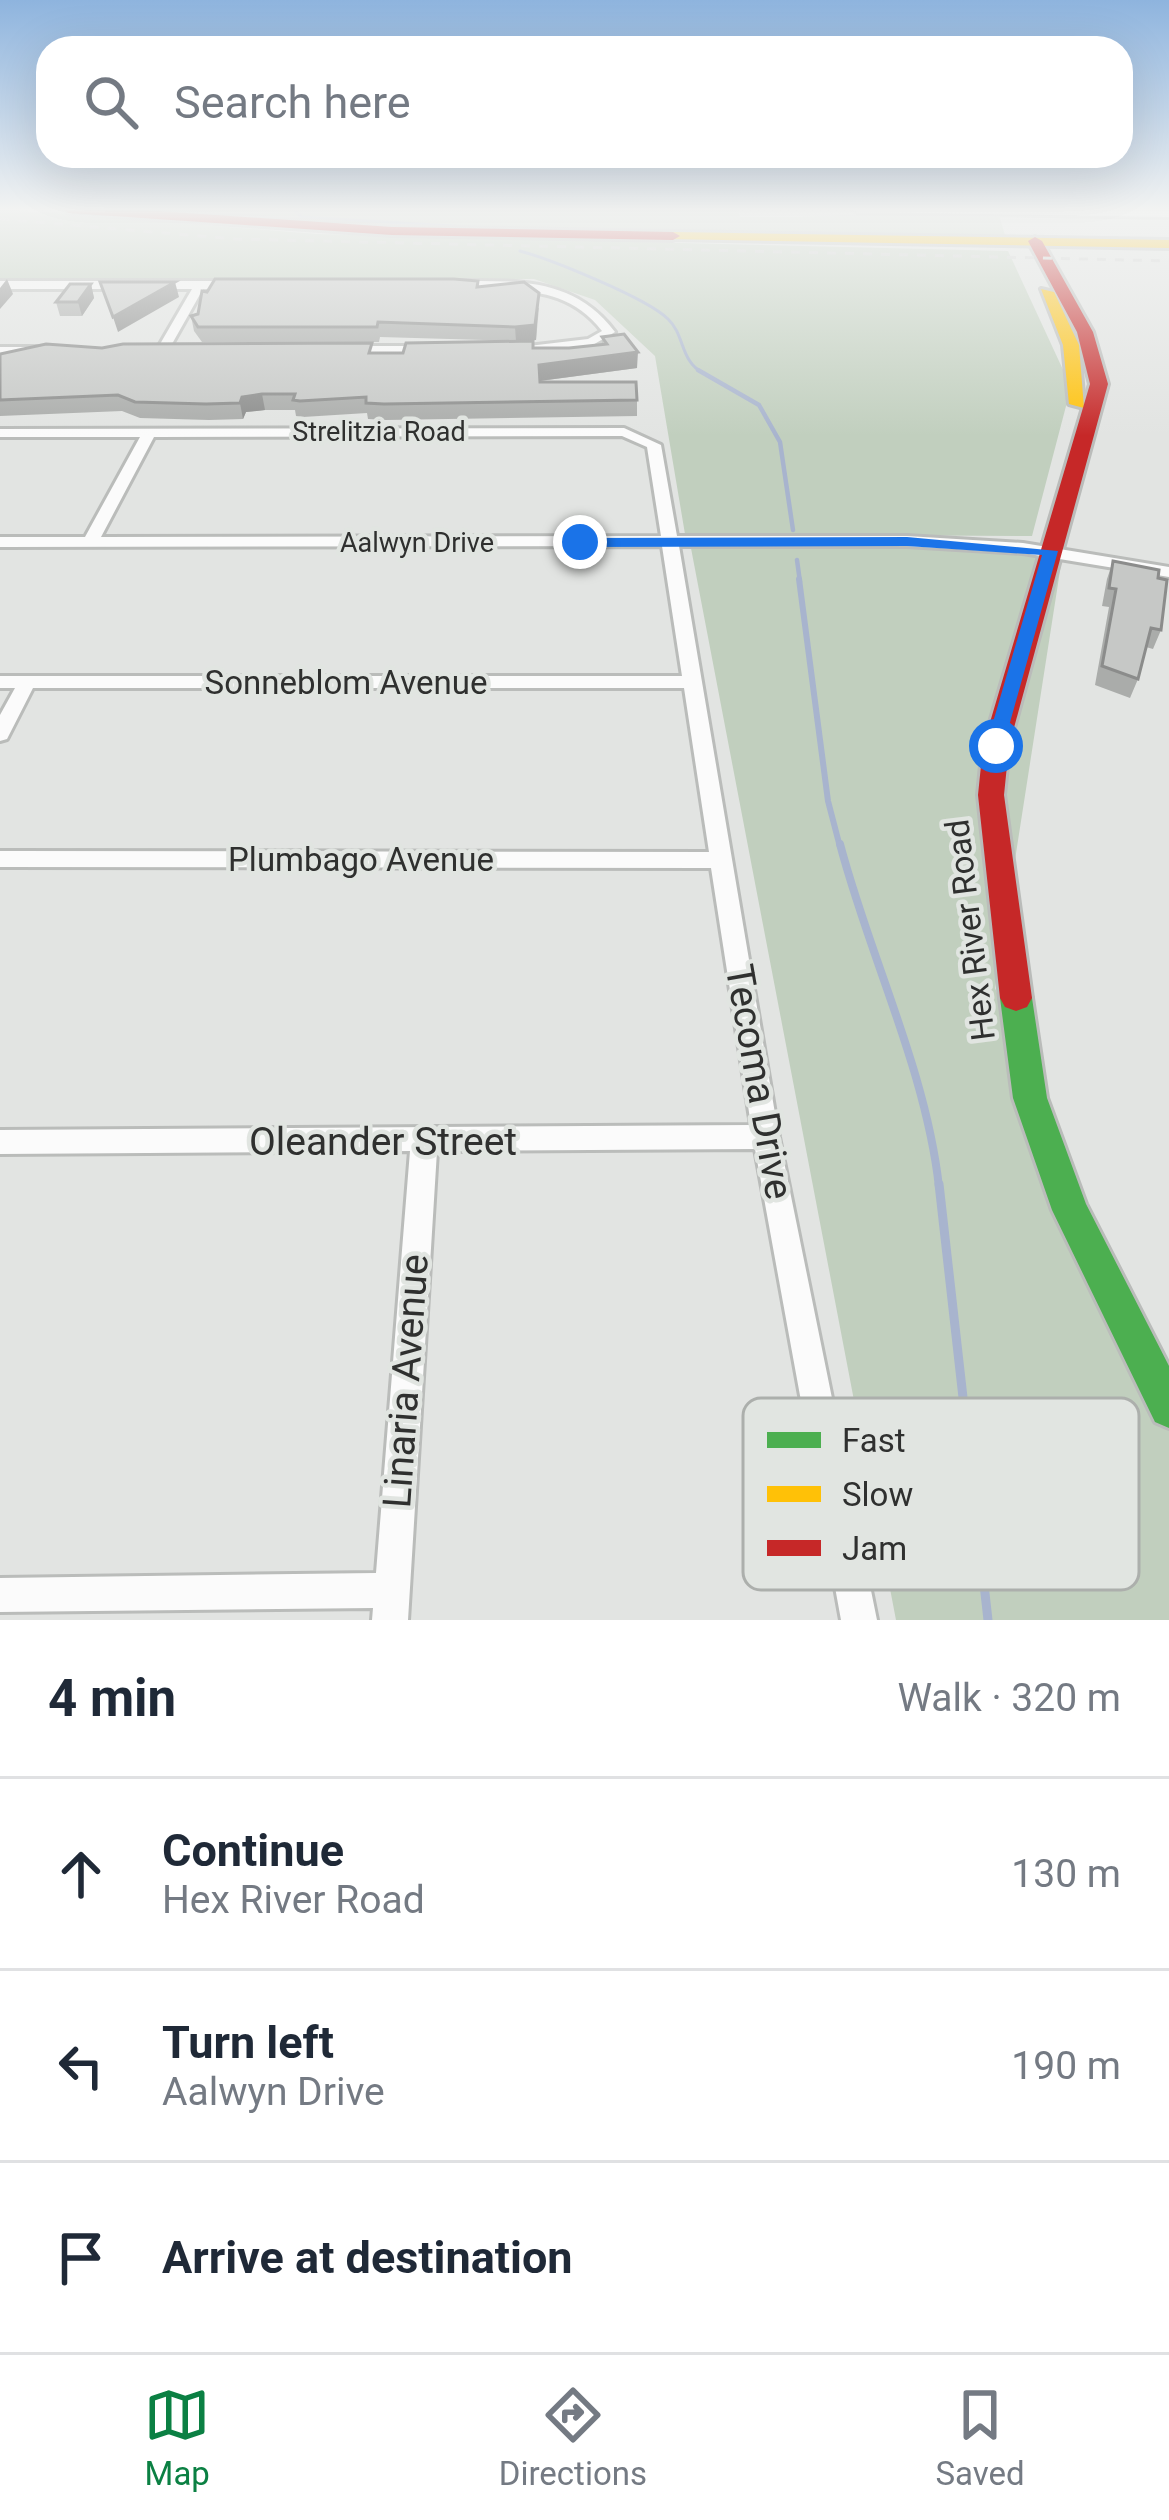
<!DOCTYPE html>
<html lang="en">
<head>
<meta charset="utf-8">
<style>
	body { margin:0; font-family:Roboto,sans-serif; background:#f6f6f7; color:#1f2937 }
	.stop { position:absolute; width:36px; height:36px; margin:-27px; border:9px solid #1a73e8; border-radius:50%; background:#fff }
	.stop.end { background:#1a73e8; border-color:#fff; box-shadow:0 3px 12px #0008 }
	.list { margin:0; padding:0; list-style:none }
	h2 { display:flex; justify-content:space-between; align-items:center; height:156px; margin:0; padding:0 48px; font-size:51px }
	h2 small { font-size:39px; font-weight:400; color:#747a83 }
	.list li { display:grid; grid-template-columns:78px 1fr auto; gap:36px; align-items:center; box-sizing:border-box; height:192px; padding:0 48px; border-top:3px solid #e0e1e3 }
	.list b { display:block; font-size:45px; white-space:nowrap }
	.list p { margin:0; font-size:39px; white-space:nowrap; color:#747a83 }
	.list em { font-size:39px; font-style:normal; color:#747a83 }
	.icon { flex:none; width:66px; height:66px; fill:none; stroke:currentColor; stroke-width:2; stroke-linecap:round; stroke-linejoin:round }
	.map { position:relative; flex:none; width:1169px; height:1620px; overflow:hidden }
	.search { position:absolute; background:#fff; box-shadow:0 12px 48px #0002; left:36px; right:36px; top:36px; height:132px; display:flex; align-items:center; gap:30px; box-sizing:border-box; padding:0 42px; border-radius:36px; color:#747a83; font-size:45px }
	.sheet { height:732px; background:#fff }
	nav { display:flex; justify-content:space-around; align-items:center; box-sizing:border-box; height:168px; border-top:3px solid #e0e1e3; background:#fff; font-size:33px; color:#747a83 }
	nav a { display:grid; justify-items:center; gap:6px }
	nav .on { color:#0b8043 }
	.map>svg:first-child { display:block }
	.green { fill:#c1cfbe }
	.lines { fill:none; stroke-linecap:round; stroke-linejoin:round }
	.stream-far4 { stroke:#a8b4ce; stroke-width:3 }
	.stream-far3 { stroke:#a8b4ce; stroke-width:4.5 }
	.stream-far2 { stroke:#a8b4ce; stroke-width:6 }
	.stream-far1 { stroke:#a8b4ce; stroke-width:8 }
	.stream { stroke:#a8b4ce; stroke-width:9 }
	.street-casing { stroke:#babcba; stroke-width:6 }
	.fast-casing { stroke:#babcba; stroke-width:6 }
	.slow-casing { stroke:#babcba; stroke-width:6 }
	.jam-casing { stroke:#babcba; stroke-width:6 }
	.street { fill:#fbfbfb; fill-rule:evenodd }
	.fast { fill:#4caf50; fill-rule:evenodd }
	.slow { fill:#ffc107; fill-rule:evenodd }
	.jam { fill:#c62828; fill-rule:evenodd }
	.rail { stroke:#cecfce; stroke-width:3; stroke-dasharray:9 9; stroke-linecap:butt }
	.wall { fill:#aaacaa }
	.shaded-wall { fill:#8b8c8b }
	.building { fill:#c6c8c6; stroke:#8b8c8b; stroke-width:3 }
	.route { fill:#1a73e8 }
	.labels { text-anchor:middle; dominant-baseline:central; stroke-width:9; stroke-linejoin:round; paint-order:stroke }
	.far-street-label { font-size:27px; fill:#2f302f; stroke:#e1e5e1 }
	.street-label { font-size:33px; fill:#2f302f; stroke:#e1e5e1 }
	.near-street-label { font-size:39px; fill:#2f302f; stroke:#e1e5e1 }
	.key { fill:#e1e5e1; stroke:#acafac; stroke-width:3 }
	.key-label { font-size:33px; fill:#2f302f }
</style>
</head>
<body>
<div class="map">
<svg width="1169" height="1620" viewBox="0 0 1169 1620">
	<rect width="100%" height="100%" fill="#e2e4e2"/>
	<path class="green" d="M0 209 317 234 1008 251 1071 387 1032 536 685 534 655 356 595 300 534 279 0 280Z
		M138 209H738L740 217C827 218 911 211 998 212L1005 235 342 226Z
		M690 543 979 548 1062 558 995 988 1169 1422V1620H896Z"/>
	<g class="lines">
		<path class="stream-far4" d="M294 209 301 217 520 230
			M520 251C550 259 647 298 668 319 685 335 680 361 703 373"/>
		<path class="stream-far3" d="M698 370 759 405 780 442 793 530
			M797 560 800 582"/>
		<path class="stream-far2" d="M799 579 828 801 840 847"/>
		<path class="stream-far1" d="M840 844C870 958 926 1070 939 1187"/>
		<path class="stream" d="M939 1184 988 1620"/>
		<g class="street-casing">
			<path id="street" d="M852 209 1169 211V217L857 212Z
				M0 281H239L245 285 239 289H203L168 351 162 355 156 351 192 289H0Z
				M451 281C515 281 573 276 615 332L591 346 520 353V347L588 339 602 331C562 279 503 293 447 287V283Z
				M345 346H427L433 350 427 354 340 353 339 350Z
				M0 347H37L43 351 37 355H0Z
				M624 428 661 445 677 536H907L1023 543 1169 567V577L1023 553 907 546H679L779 1137 877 1620H841L755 1149 437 1151 408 1620H372L373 1608 0 1612V1578L376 1573 410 1151 0 1154V1130L751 1125 711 868 0 867V851L709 852 684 688H33L7 739 0 741V715L15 688H0V676H682L662 546 0 547V537H85L140 437H0V429ZM622 436 647 447 661 536 101 537 154 437Z"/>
		</g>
		<g class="fast-casing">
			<path id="fast" d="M1016 985 1027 989 1032 998 1047 1098 1086 1204 1169 1366V1428L1155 1422 1052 1210 1013 1098 1000 998 1005 989Z"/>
		</g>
		<g class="slow-casing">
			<path id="slow" d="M673 232 1169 240V248L668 239Z
				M1041 289 1054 292 1079 345 1084 408 1069 404 1063 345Z"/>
		</g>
		<g class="jam-casing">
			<path id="jam" d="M62 209H128L392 227 673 232 680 236 673 240 392 235 69 213Z
				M1035 237 1042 241 1093 332 1108 384 1009 746 1004 795 1032 998 1027 1007 1016 1011 1005 1007 1000 998 978 795 983 746 1090 384 1077 332 1028 241Z"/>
		</g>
		<use href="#street" class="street"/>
		<use href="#fast" class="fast"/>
		<use href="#slow" class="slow"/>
		<use href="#jam" class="jam"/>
		<path class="rail" d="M0 219 235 239 1169 261"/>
	</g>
	<path class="wall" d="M91 284 94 298 82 316H60L56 302Z
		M478 287 539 308 536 340 516 341 380 337 379 342H202L194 331 191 316 198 314 207 292Z
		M602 337 637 368 540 381 637 400V416L386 420 368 419 367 413 303 417 296 416 295 410H265L246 412 243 419 209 420 140 418 122 411 0 416V354L102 348 403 353 569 348 602 344Z
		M1113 561 1158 578 1161 630 1153 649 1146 647 1138 679 1130 698 1095 685 1109 607 1102 606 1107 579Z"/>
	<path class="shaded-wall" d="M7 279 13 294 0 309V288Z
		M175 282 179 297 118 332 113 317Z
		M91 284 94 298 82 316 78 302Z
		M539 293 536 340 516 341 515 327Z
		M638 352 637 368 539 381V365Z
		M262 394 265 410 246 412 243 419 240 403 242 397Z"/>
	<path class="building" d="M215 279H454L478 281 477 287 524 282 539 293 535 325 515 327 378 322 377 327H198L191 316 198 314 202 291 207 292Z
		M100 282H175L113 317Z
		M70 284H91L78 302H56Z
		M624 334 638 352 539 365 540 382H636L637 400 384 404 366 403V397L300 401 293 400 295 394H262L242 397 240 403 206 404 135 402 118 395 0 400V354L46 344 102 348 123 344 372 343 369 353H403L406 343 533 341V348H569L607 344 602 337Z
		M1113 561 1159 570 1158 578 1167 580 1161 630 1151 628 1138 679 1102 666 1116 589 1109 588Z"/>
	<linearGradient id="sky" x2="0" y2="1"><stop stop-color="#8eb4de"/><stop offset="0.48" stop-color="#f2f3f2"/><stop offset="1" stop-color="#f2f3f2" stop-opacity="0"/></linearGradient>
	<rect width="1169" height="436" fill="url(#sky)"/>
	<path class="route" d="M907 537 1058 551 1002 751 986 746 1042 555 907 546 580 547 572 542 580 538Z"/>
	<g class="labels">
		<g class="far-street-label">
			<text x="379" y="432">Strelitzia Road</text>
			<text x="417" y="543">Aalwyn Drive</text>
		</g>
		<g class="street-label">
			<text x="346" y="682">Sonneblom Avenue</text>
			<text x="361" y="859">Plumbago Avenue</text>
			<text transform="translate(970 930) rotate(-97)">Hex River Road</text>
		</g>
		<g class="near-street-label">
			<text transform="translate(759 1082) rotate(80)">Tecoma Drive</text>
			<text x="383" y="1142">Oleander Street</text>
			<text transform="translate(406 1381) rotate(-86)">Linaria Avenue</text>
		</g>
	</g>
	<rect x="743" y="1398" width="396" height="192" rx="18" class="key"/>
	<rect x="767" y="1432" width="54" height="16" fill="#4caf50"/>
	<rect x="767" y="1486" width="54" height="16" fill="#ffc107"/>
	<rect x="767" y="1540" width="54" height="16" fill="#c62828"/>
	<g class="key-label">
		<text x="842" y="1452">Fast</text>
		<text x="842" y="1506">Slow</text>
		<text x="842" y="1560">Jam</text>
	</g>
</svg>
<div class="stop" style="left:996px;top:746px"></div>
<div class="stop end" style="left:580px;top:542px"></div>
<div class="search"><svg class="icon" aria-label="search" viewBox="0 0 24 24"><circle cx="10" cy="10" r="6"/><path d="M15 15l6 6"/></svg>Search here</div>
</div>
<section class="sheet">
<h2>4 min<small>Walk · 320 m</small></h2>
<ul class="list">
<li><svg class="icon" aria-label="ahead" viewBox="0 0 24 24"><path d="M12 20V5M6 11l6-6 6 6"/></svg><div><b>Continue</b><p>Hex River Road</p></div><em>130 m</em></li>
<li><svg class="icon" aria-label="left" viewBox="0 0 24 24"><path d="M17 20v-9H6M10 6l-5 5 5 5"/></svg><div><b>Turn left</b><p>Aalwyn Drive</p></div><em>190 m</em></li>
<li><svg class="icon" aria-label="arrive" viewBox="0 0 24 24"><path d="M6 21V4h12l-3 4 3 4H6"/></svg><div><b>Arrive at destination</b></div></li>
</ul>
</section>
<nav>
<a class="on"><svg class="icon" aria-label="map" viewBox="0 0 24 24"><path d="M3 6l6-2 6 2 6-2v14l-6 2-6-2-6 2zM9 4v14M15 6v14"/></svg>Map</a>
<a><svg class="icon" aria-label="directions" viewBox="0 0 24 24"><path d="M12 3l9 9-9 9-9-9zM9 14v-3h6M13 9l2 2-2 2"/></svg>Directions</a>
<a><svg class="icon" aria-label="saved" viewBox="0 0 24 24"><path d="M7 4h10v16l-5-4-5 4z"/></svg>Saved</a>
</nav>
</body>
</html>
